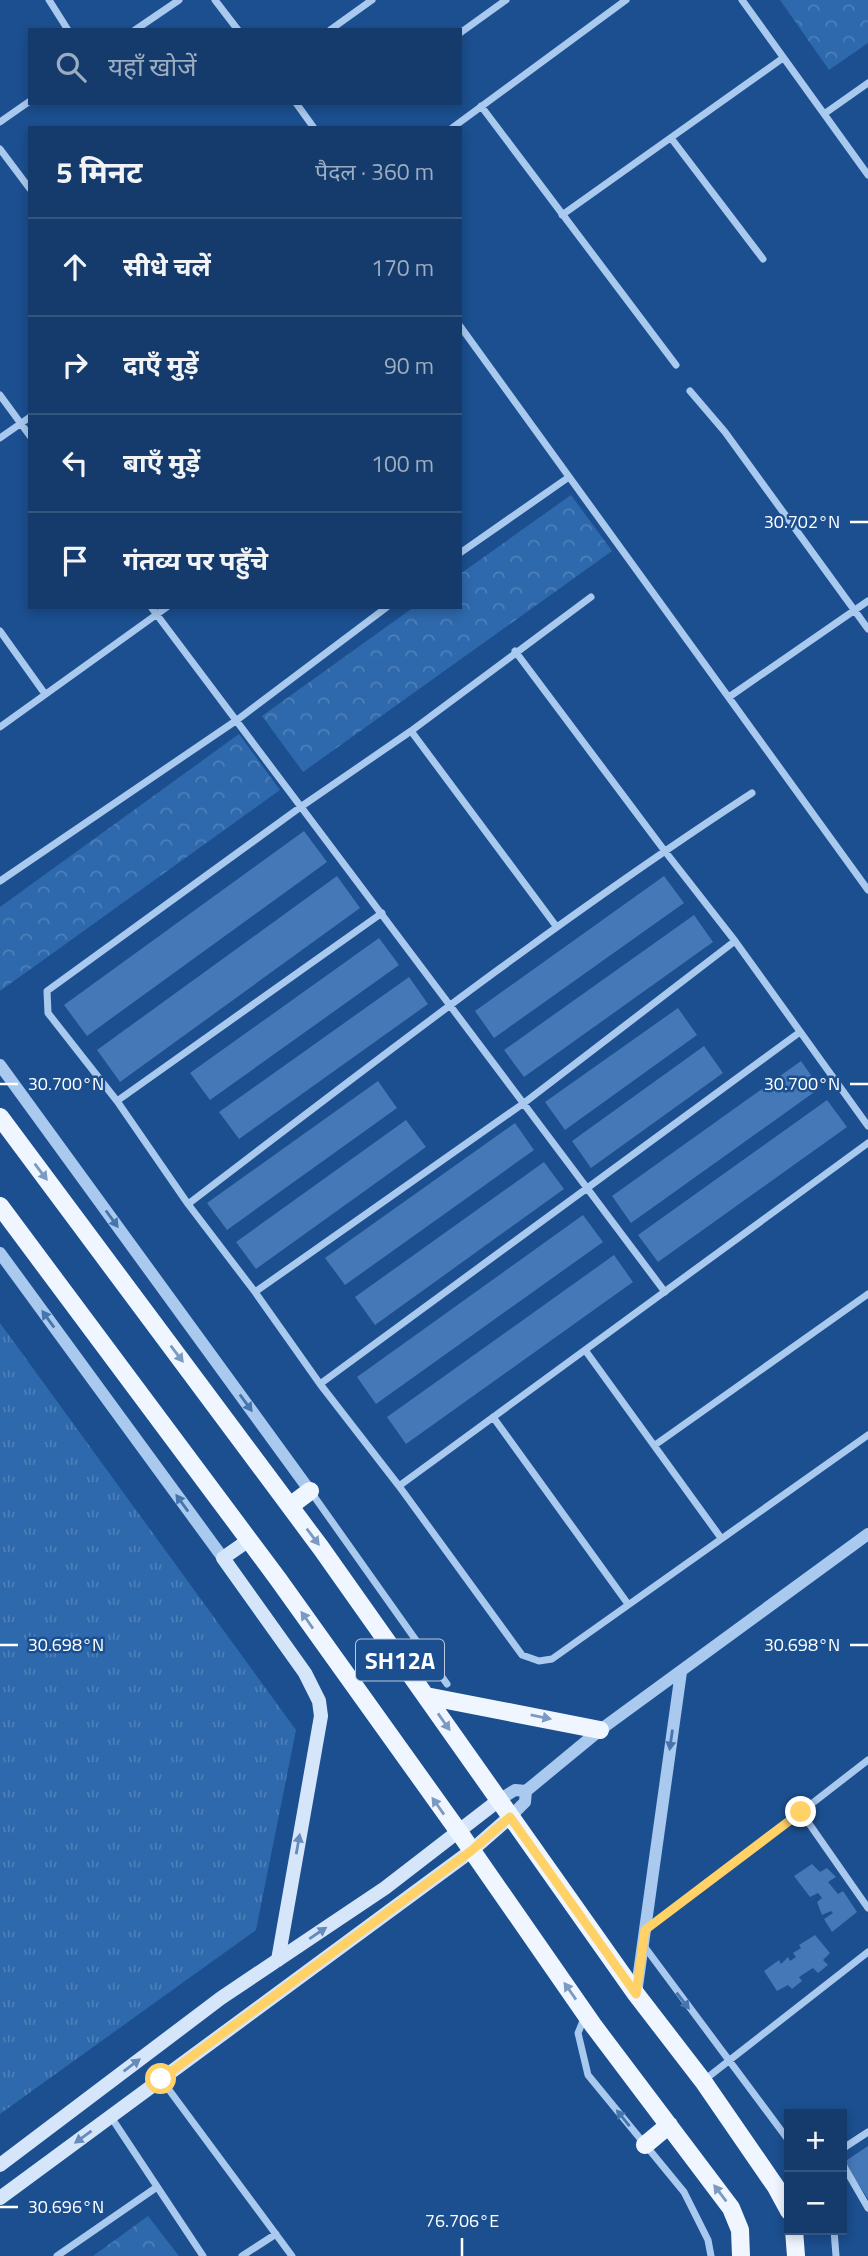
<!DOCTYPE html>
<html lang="hi">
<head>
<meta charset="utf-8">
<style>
	body { margin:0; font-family:"Titillium Web","Noto Sans Devanagari",sans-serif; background:#214673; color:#f1f3f6 }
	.controls { position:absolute; right:21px; bottom:21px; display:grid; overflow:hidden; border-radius:0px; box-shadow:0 4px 10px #0003 }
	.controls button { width:63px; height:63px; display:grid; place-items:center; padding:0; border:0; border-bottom:2px solid #33557e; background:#143b6b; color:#f1f3f6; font:35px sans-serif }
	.stop { position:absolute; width:21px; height:21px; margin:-16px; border:5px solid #ffd166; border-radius:50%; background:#fff }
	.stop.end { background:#ffd166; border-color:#fff; box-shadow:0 2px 7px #0008 }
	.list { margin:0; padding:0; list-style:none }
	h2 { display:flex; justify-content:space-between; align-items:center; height:91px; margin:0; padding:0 28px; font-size:30px }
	h2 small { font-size:23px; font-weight:400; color:#9dadc1 }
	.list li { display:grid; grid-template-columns:46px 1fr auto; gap:21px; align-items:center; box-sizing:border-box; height:98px; padding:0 28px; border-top:2px solid #33557e }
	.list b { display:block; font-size:26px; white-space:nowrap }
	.list em { font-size:23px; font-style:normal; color:#9dadc1 }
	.icon { flex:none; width:38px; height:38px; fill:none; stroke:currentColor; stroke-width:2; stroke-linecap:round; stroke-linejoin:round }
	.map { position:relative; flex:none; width:868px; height:2256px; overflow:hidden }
	.search { position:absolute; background:#143b6b; box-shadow:0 4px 10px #0003; left:28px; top:28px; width:434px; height:77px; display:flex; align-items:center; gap:18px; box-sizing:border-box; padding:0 24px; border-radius:0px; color:#9dadc1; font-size:26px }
	.panel { position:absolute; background:#143b6b; box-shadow:0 4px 10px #0003; left:28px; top:126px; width:434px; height:483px; border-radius:0px }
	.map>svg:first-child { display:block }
	.grass { fill:url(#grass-tufts) }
	.park { fill:url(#park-crowns) }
	.building { fill:#4478b7 }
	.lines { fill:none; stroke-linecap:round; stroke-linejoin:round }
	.minor { stroke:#a9c9ee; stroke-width:7 }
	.tertiary { stroke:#a9c9ee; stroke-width:12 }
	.secondary { stroke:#d6e6fa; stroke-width:14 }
	.primary { stroke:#f0f6ff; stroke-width:18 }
	.oneway { fill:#7b9ac1 }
	.oneway2 { fill:#4674ac }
	.oneway3 { fill:#668bba }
	.route { stroke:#ffd166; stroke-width:9 }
	.ticks { fill:none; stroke:#fff; stroke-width:2.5 }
	.labels { text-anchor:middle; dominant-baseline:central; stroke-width:5; stroke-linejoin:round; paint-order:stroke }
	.shield { fill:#1b4f8f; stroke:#bbcadd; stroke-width:2 }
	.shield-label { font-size:24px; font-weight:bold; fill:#fff }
	.ticks-label { font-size:18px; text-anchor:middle; fill:#fff; stroke:#1b4f8f; stroke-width:5; stroke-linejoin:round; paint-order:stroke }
</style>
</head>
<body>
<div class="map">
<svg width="868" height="2256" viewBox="0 0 868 2256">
	<defs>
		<pattern id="grass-tufts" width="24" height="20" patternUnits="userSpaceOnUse" patternTransform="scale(1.75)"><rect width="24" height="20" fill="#2e69ad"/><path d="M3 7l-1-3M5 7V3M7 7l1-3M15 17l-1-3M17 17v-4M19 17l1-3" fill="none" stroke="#4d80b9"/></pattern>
		<pattern id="park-crowns" width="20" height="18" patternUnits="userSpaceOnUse" patternTransform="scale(1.75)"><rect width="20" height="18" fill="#2e69ad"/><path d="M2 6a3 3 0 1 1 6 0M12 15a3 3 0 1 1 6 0" fill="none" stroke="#4d80b9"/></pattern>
	</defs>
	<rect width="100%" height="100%" fill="#1b4f8f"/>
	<path class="grass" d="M0 1323 296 1730 256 1930 0 2114Z"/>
	<path class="park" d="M780 0H868V43L829 70Z
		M571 495 612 551 303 772 262 716 414 607H460V574Z
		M239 734 280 790 0 991V907Z
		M148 2216 179 2256H93Z"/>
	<path class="building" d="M304 831 327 862 87 1036 64 1005Z
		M337 876 360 908 120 1082 97 1050Z
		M664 876 684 903 494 1038 475 1011Z
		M694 915 713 942 524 1077 504 1050Z
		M379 938 399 965 210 1100 190 1073Z
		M409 977 428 1004 239 1139 219 1112Z
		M678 1008 697 1035 565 1130 545 1102Z
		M704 1046 723 1073 591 1168 572 1141Z
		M801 1061 820 1088 631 1223 612 1196Z
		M378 1081 397 1108 227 1230 207 1203Z
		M827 1100 847 1127 658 1262 638 1235Z
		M406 1120 426 1147 256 1269 236 1242Z
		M515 1123 534 1150 345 1285 325 1258Z
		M544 1162 564 1189 375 1325 355 1297Z
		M583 1215 603 1242 376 1404 357 1377Z
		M614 1255 633 1282 406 1444 387 1417Z
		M812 1864 820 1872 827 1868 836 1877 828 1882 838 1894 843 1891 857 1912 832 1932 824 1919 833 1913 831 1911 822 1915 817 1902 822 1898 818 1893 810 1897 794 1876Z
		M815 1935 830 1953 823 1960 828 1965 818 1973 813 1968 799 1977 802 1981 792 1989 788 1985 777 1991 764 1971 779 1960 781 1964 788 1957 790 1961 796 1957 793 1953 801 1948 799 1945Z
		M868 2146V2199L844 2162Z"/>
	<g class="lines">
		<path class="minor" d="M49 0 68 30
			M215 0 238 30
			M742 0 868 175
			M135 30 179 0
			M330 30 372 0
			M460 33 506 0
			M296 103 314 128
			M481 106 676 365
			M824 114 868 83
			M0 122 30 101
			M452 128 626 0
			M671 138 763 259
			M0 149 30 189
			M562 215 783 58
			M460 326 868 890
			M690 391 725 432 868 629
			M0 395 30 436
			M0 438 30 417
			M460 553 569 477
			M591 597 411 731 302 806 47 991 48 1013 117 1101 188 1204 255 1292 320 1384 399 1486 522 1655 539 1661 552 1659 868 1435
			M151 607 665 1292
			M0 631 45 694
			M515 651 664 850 735 941 868 1126
			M729 697 868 601
			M0 727 167 607
			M411 731 556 926
			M0 881 237 720 387 607
			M117 1101 382 913
			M188 1204C373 1063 557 920 752 793
			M255 1292 524 1103 735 941
			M585 1350 721 1538
			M320 1384 800 1032
			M493 1417 628 1604
			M655 1445 868 1294
			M399 1486 868 1143
			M311 1492 447 1684
			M801 1812 868 1760
			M646 1929 801 1812 868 1908
			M644 1946 789 2141
			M585 2016 578 2033 588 2075 684 2192 708 2240 711 2256
			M161 2079 292 2256
			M703 2081 868 1952
			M111 2117 203 2256
			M842 2149 868 2132
			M842 2163 868 2208
			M834 2230 836 2256
			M57 2256 157 2187
			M242 2256 276 2234"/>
		<path class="tertiary" d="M0 1065 310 1491
			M0 1253 223 1558
			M499 1800 515 1790 526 1791 600 1730 868 1534
			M510 1817 525 1802 526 1791
			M636 1994 681 1672"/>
		<path class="secondary" d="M249 1540 223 1558 305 1673 319 1701 321 1716 278 1960
			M0 2165 221 1998 385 1888 499 1800
			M0 2198 471 1851 510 1817"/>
		<path class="primary" d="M0 1117 321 1548 636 1994 703 2081 776 2187 789 2211
			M0 1206 278 1579 459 1832 593 2025 731 2208 740 2230 741 2256
			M290 1506 310 1491
			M426 1696 600 1730
			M645 2145 669 2125
			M794 2230 796 2256"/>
	</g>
	<defs><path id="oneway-solid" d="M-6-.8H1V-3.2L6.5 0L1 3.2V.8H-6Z" transform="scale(1.75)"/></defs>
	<g class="oneway">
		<use href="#oneway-solid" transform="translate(41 1172) rotate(53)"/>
		<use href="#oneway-solid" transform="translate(177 1354) rotate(53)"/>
		<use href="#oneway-solid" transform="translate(313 1537) rotate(53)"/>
		<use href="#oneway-solid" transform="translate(307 1620) rotate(-125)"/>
		<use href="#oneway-solid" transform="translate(541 1717) rotate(11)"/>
		<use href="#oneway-solid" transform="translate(444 1722) rotate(55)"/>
		<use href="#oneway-solid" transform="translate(438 1806) rotate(-125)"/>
		<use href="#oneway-solid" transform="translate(570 1991) rotate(-125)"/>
		<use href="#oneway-solid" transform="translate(720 2193) rotate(-127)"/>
	</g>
	<g class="oneway2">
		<use href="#oneway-solid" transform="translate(112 1219) rotate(54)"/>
		<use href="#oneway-solid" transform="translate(48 1319) rotate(-126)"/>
		<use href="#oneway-solid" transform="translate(246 1403) rotate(54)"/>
		<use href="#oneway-solid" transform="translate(182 1503) rotate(-126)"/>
		<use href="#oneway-solid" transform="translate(671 1740) rotate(98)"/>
		<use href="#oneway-solid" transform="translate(683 2001) rotate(52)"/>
		<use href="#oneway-solid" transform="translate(623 2118) rotate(-129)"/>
	</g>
	<g class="oneway3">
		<use href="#oneway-solid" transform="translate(298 1844) rotate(-80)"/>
		<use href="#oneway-solid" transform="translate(318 1933) rotate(-34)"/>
		<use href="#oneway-solid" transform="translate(132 2065) rotate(-37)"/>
		<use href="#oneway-solid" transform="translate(83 2137) rotate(144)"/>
	</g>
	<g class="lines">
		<path class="route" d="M161 2079 471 1851 510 1817 636 1994 645 1930 801 1812"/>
	</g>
	<path class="ticks" d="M850 522H868M0 1084H18M850 1084H868M0 1645H18M850 1645H868M0 2207H18M462 2238V2256"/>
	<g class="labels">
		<rect class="shield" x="356" y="1639.5" width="88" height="41" rx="5"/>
		<g class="shield-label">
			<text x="400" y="1660">SH12A</text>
		</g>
	</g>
	<g class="ticks-label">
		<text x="802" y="528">30.702°N</text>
		<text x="66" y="1090">30.700°N</text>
		<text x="802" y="1090">30.700°N</text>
		<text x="66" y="1651">30.698°N</text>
		<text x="802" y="1651">30.698°N</text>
		<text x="66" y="2213">30.696°N</text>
		<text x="462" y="2227">76.706°E</text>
	</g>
</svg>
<div class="controls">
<button>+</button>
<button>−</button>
</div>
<div class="stop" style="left:161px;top:2079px"></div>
<div class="stop end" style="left:801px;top:1812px"></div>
<div class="search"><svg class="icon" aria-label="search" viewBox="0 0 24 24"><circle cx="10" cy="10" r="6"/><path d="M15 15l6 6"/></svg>यहाँ खोजें</div>
<section class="panel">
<h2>5 मिनट<small>पैदल · 360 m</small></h2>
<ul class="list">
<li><svg class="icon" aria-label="ahead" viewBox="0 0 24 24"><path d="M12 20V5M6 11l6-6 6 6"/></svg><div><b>सीधे चलें</b></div><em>170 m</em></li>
<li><svg class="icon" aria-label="right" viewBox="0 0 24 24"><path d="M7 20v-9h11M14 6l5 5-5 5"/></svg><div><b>दाएँ मुड़ें</b></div><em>90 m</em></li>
<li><svg class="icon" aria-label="left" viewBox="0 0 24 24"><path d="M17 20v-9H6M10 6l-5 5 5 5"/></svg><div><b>बाएँ मुड़ें</b></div><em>100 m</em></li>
<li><svg class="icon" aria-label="arrive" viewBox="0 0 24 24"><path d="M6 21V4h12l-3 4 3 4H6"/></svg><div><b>गंतव्य पर पहुँचे</b></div></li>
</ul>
</section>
</div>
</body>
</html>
